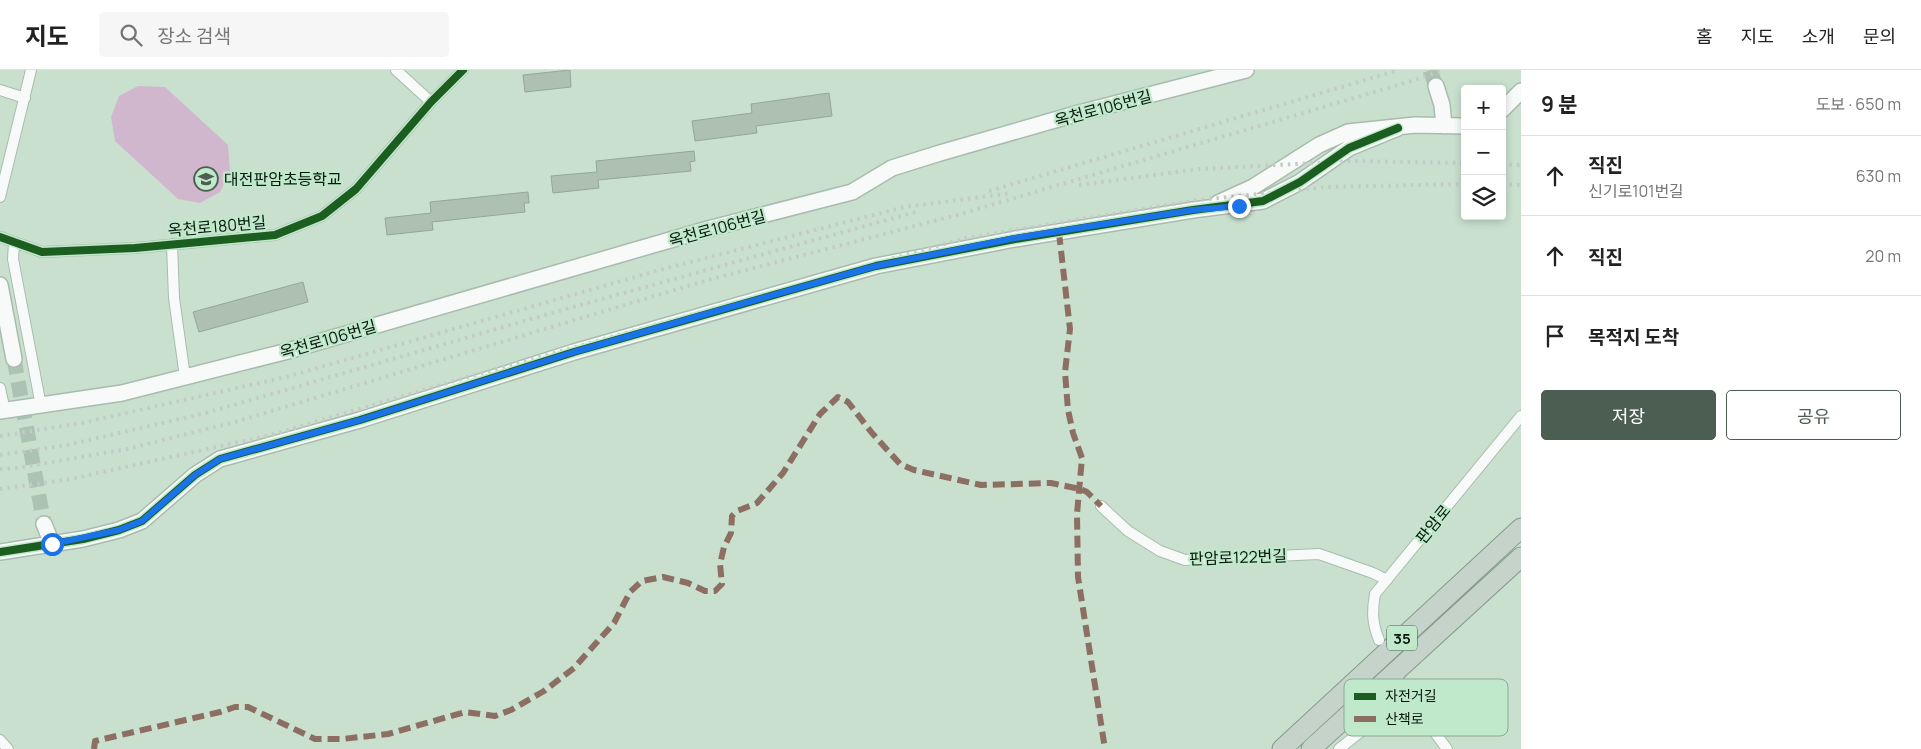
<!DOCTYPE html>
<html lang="ko">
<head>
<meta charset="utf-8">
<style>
	body { margin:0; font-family:Manrope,"Noto Sans KR",sans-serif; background:#f6f6f6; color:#222 }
	.controls { position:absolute; right:15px; top:15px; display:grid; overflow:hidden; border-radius:5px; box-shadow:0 2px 8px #0003 }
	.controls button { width:45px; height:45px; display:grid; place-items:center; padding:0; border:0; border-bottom:1px solid #e0e0e0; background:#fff; color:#222; font:25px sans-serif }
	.stop { position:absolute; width:15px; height:15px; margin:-11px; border:4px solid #1a73e8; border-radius:50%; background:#fff }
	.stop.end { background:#1a73e8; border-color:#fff; box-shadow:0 1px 5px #0008 }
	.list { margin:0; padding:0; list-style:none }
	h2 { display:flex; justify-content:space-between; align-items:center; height:65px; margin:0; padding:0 20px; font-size:21px }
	h2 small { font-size:16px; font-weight:400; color:#767676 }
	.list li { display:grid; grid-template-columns:32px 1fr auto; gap:15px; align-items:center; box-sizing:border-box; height:80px; padding:0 20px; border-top:1px solid #e0e0e0 }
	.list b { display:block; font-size:19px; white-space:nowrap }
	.list p { margin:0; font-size:16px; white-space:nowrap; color:#767676 }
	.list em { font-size:16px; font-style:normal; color:#767676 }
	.actions { display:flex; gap:10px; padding:15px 20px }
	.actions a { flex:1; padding:11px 0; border:1px solid #4c5d51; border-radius:5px; text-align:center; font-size:18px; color:#4c5d51 }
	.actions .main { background:#4c5d51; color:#fff }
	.icon { flex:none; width:28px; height:28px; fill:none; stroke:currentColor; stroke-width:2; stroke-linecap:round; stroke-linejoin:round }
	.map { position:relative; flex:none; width:1521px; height:679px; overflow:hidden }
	header { display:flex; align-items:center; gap:30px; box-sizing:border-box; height:70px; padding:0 25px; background:#fff; border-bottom:1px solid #e0e0e0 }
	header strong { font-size:24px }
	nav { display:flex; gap:28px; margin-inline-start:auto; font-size:18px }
	.search { width:350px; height:45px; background:#f6f6f6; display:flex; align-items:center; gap:12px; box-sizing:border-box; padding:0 18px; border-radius:5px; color:#767676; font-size:19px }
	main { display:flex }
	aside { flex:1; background:#fff }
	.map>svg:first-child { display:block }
	.pitch { fill:#d1b7cd }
	.building { fill:#aec0b2; stroke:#94a699 }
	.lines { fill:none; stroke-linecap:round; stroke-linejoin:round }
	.secondary-tunnel { stroke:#acc2b2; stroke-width:15; stroke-dasharray:15 8; stroke-linecap:butt }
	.street-casing { stroke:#a9bbae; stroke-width:12 }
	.secondary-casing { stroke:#a9bbae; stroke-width:18 }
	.highway-casing { stroke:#849b8b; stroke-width:21 }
	.street { stroke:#f7faf8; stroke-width:10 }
	.secondary { stroke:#f7faf8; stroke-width:15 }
	.highway { stroke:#c6d3ca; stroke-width:19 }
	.rail { stroke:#c4cac6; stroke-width:4; stroke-dasharray:2.5 5; stroke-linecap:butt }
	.quiet { stroke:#8d6e63; stroke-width:6; stroke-dasharray:12 6; stroke-linecap:butt }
	.cycleway-casing { stroke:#c0e9cb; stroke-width:11 }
	.cycleway { stroke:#1b5e20; stroke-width:8 }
	.route { stroke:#1a73e8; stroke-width:6 }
	.labels { text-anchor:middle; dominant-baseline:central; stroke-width:4.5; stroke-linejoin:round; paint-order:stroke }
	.shield { fill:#c0e9cb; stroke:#3f5646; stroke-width:1 }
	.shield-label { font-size:15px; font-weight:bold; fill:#08170d }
	.street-label { font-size:16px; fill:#08170d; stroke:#c0e9cb }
	.poi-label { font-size:16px; fill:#08170d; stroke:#c0e9cb; text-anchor:start }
	.key { fill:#c0e9cb; stroke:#89aa92; stroke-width:1 }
	.key-label { font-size:14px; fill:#08170d }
</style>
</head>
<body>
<header>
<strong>지도</strong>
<div class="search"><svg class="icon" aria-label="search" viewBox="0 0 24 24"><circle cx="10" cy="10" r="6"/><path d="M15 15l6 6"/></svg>장소 검색</div>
<nav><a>홈</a><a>지도</a><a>소개</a><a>문의</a></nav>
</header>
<main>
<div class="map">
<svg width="1521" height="679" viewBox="0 0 1521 679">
	<rect width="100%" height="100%" fill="#c9e0cf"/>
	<path class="pitch" d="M138 16 165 17 228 75 230 102 220 122 200 133 178 129 115 71 111 47 119 26Z"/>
	<path class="building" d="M570 0 571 17 525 22 523 5Z
		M829 23 832 46 756 56 757 63 695 71 692 51 752 43 751 34Z
		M694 81 695 91 690 92 691 101 598 110 599 118 553 123 551 106 597 102 596 91Z
		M528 122 529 133H524L525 142 432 152 433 160 387 165 385 148 431 143 430 132Z
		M303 212 308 232 199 262 193 242Z"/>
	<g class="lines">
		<path class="secondary-tunnel" d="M1430 0 1436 16
			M14 289 44 454"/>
		<g class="street-casing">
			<path id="street" d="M396 0 431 32
				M0 20 25 28
				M0 127 31 0
				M0 167 42 182 135 178 275 165 322 146 356 119 431 32 463 0
				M14 173 13 189 41 336
				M172 174 174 228 185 307
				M0 318 5 341
				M1101 436 1128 461 1160 481 1185 490 1319 484 1373 503 1387 510
				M1379 570C1372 553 1372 541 1375 524L1521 346
				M1401 613 1402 627 1415 644 1436 664 1447 679
				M0 670 8 679
				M1339 679 1384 643 1394 639 1402 627"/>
		</g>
		<g class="secondary-casing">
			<path id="secondary" d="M1436 16 1442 35 1444 56
				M1502 40 1521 21
				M1218 133 1253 117 1319 75 1348 62 1415 55 1465 56
				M0 215 14 289
				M0 341 122 323 284 282 708 159 852 122 892 98 940 83 1079 43 1246 0
				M44 454 52 474
				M0 482 83 469 119 460 142 451 195 405 220 389 360 350 574 282 830 209 876 196 1015 169 1193 140 1263 131 1300 112 1349 78 1398 58"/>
		</g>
		<g class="highway-casing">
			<path id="highway" d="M1282 679 1521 458
				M1311 679 1521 487"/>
		</g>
		<use href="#street" class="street"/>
		<use href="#secondary" class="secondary"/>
		<use href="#highway" class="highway"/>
		<path class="rail" d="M1502 94 1521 95
			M1502 114 1521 115
			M1079 115 1199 99 1356 91 1465 93
			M989 121 1399 0
			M0 366 82 353 286 307 663 199 905 137 1012 123
			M0 385 67 375 206 343 552 243 919 141
			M0 399 18 398 127 379 235 352 708 210 957 145 1405 13 1444 0
			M0 419 71 409 271 365 461 309 966 168 1198 130 1327 117 1465 114"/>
		<path class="quiet" d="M1059 163 1070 259 1065 302 1068 340 1073 363 1082 388 1077 444 1078 507 1105 679
			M94 679 95 671 220 642 235 637H248L315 669H342L388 664 465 642 495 646 511 640 544 621 574 598 614 553 630 522 642 511 663 507 688 513 705 521H715L722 514 720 494 724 477 731 463 732 446 737 441 757 433 783 403 820 344 838 327 848 332 872 363 900 394 914 400 981 415 1051 413 1080 419 1087 422 1101 436"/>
		<g class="cycleway-casing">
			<path id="cycleway" d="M0 167 42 182 135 178 275 165 322 146 356 119 431 32 463 0
				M0 482 83 469 119 460 142 451 195 405 220 389 360 350 574 282 830 209 876 196 1015 169 1193 140 1263 131 1300 112 1349 78 1398 58"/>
		</g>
		<use href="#cycleway" class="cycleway"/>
	</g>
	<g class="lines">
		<path class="route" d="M52 474 119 460 142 451 195 405 220 389 360 350 574 282 706 244 876 196 1015 168 1193 140 1239 136"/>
	</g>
	<defs>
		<g id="school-ring" transform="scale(1.25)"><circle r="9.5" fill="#c0e9cb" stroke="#4c5d51" stroke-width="1.5"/><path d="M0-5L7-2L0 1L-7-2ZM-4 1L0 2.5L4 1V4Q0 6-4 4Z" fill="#4c5d51"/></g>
	</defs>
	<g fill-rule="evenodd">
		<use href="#school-ring" x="206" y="109"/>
	</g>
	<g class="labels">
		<rect class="shield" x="1387" y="555.5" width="30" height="25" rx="4"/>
		<g class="shield-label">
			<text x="1402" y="568">35</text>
		</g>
		<g class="street-label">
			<text transform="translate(1103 38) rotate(-15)">옥천로106번길</text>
			<text transform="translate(217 156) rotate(-5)">옥천로180번길</text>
			<text transform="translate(717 158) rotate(-15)">옥천로106번길</text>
			<text transform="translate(328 269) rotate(-16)">옥천로106번길</text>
			<text transform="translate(1433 454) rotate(-51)">판암로</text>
			<text transform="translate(1238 487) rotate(-2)">판암로122번길</text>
		</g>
		<g class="poi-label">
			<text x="224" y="109">대전판암초등학교</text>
		</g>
	</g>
	<rect x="1344" y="609" width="164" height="57" rx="8" class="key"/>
	<rect x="1354" y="623" width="22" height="7" fill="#1b5e20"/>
	<rect x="1354" y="646" width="22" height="6" fill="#8d6e63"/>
	<g class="key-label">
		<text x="1385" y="631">자전거길</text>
		<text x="1385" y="654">산책로</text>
	</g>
</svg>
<div class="controls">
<button>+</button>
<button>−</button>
<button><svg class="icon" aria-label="layers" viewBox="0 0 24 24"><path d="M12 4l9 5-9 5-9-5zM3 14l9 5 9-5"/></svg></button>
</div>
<div class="stop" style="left:52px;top:474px"></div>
<div class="stop end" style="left:1239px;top:136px"></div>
</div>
<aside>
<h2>9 분<small>도보 · 650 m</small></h2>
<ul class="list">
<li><svg class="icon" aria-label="ahead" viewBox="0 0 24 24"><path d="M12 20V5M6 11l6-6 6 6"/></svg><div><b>직진</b><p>신기로101번길</p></div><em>630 m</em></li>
<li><svg class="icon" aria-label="ahead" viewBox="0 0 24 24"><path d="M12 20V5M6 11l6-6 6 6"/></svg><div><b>직진</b></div><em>20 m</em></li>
<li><svg class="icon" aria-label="arrive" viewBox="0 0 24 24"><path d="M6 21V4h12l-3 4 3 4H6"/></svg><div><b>목적지 도착</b></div></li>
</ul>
<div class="actions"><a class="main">저장</a><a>공유</a></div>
</aside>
</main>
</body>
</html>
